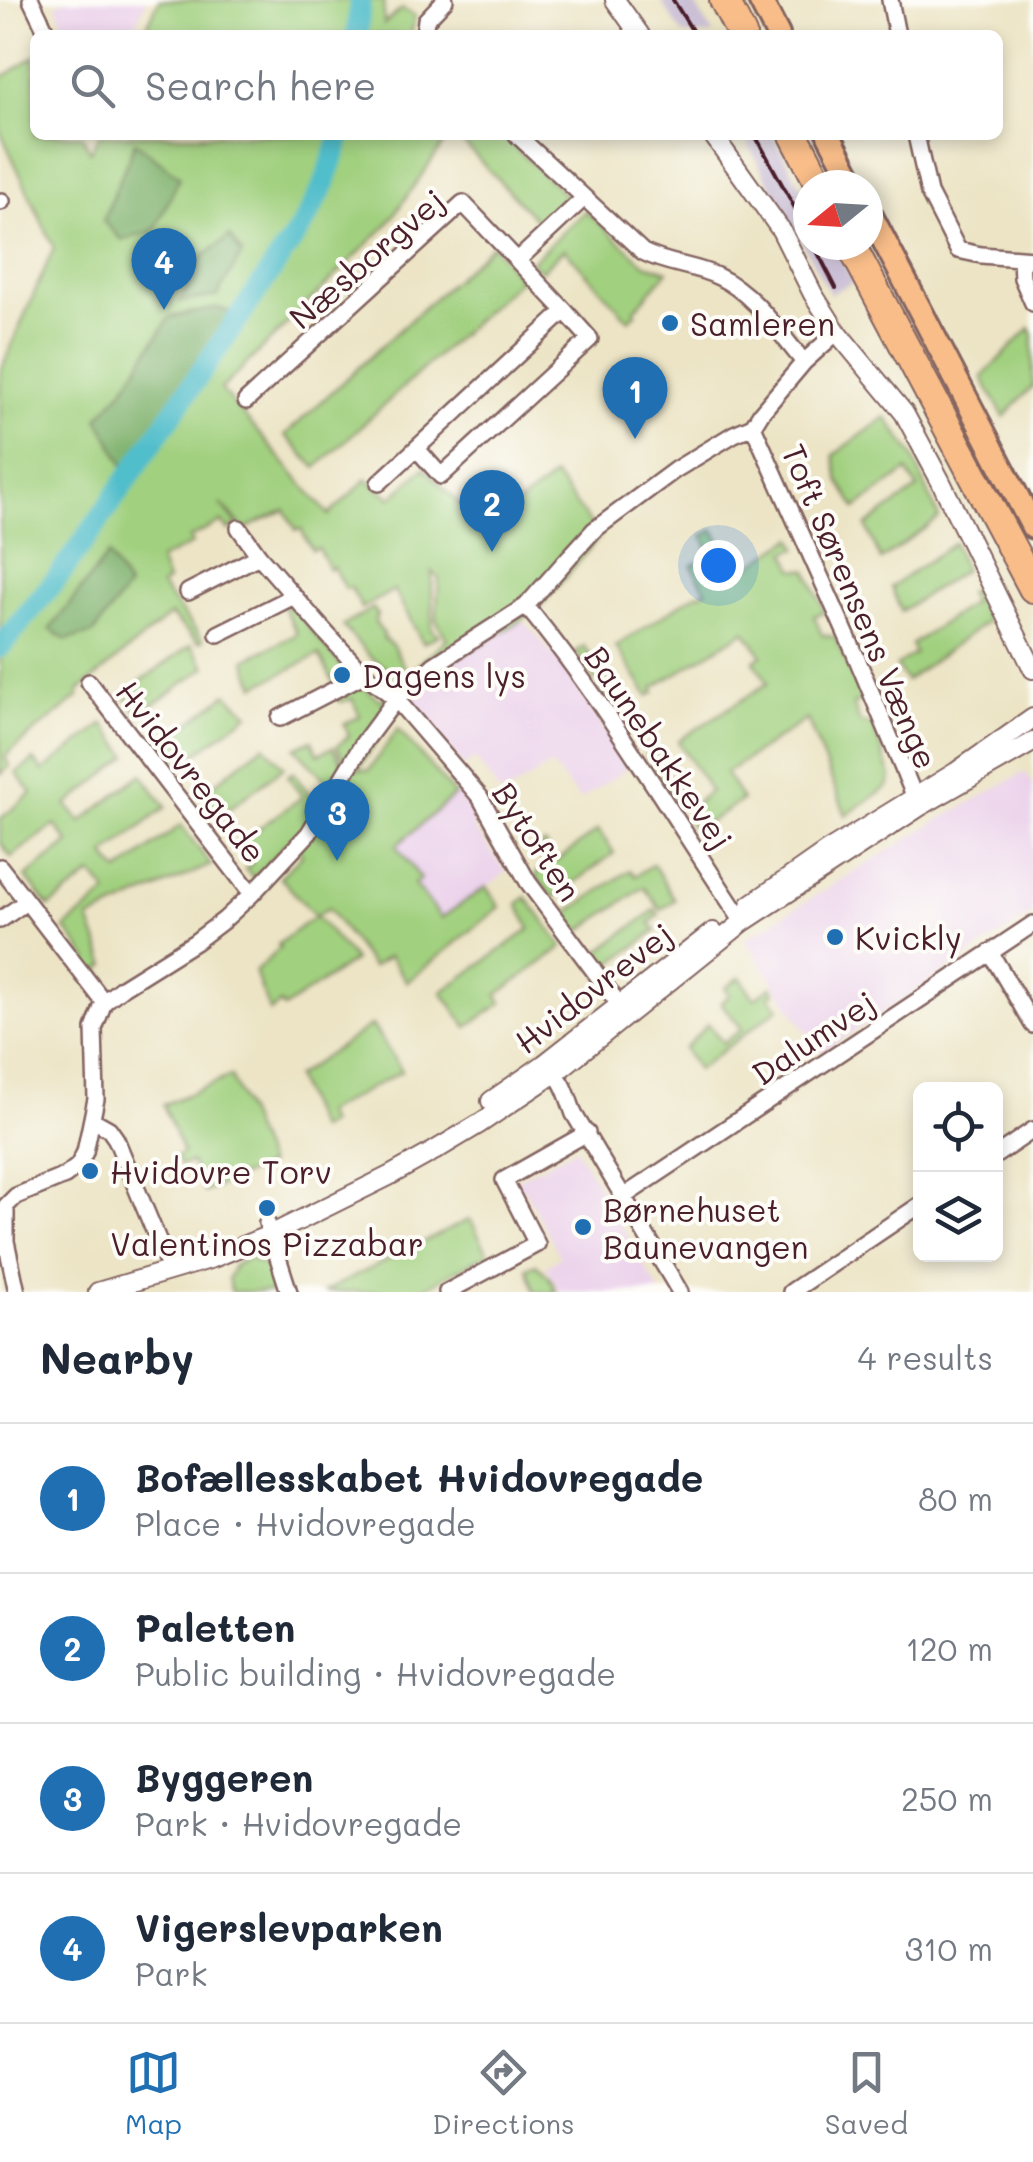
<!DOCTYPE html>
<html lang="en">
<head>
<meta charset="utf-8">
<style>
	body { margin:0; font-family:Mali,sans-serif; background:#f2f2f3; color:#1f2937 }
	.controls { position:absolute; right:30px; bottom:30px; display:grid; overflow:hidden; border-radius:15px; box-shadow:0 5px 15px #0003 }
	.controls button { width:90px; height:90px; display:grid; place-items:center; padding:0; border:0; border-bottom:2px solid #e0e1e3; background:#fff; color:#1f2937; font:50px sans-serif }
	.compass { position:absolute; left:793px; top:170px; width:90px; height:90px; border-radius:50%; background:#fff; box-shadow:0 5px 15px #0003; rotate:252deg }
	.you { position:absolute; left:718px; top:565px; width:35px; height:35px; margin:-25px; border:8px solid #fff; border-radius:50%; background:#1a73e8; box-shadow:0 0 0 15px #1a73e833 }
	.badge { display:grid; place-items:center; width:65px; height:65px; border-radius:50%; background:#1f6fb2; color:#fff; font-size:32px; font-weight:700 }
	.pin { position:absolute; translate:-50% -82px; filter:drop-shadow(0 2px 5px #0008) }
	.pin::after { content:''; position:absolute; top:52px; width:35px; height:30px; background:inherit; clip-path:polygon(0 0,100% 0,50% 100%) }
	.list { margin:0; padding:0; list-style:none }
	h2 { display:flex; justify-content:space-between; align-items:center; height:130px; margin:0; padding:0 40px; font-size:42px }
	h2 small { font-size:32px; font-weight:400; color:#747a83 }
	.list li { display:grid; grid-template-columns:65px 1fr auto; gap:30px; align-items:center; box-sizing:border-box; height:150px; padding:0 40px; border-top:2px solid #e0e1e3 }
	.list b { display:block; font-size:38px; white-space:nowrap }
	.list p { margin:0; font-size:32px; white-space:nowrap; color:#747a83 }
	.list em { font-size:32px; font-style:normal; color:#747a83 }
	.icon { flex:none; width:55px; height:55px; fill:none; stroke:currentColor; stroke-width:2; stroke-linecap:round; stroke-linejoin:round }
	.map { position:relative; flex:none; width:1033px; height:1292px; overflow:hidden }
	.search { position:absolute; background:#fff; box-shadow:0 5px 15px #0003; left:30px; right:30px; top:30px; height:110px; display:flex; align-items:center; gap:25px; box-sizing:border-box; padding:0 35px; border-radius:15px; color:#747a83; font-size:38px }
	.sheet { height:730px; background:#fff }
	nav { display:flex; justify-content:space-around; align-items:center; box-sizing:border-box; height:140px; border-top:2px solid #e0e1e3; background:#fff; font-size:28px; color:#747a83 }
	nav a { display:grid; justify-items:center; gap:5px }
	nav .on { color:#1f6fb2 }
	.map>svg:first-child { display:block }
	.built { fill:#ebd1eb }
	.industrial { fill:#cbbfd5 }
	.green { fill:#a1d07f; stroke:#767855; stroke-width:2.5 }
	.forest { fill:#80b26e; stroke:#65684c; stroke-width:2.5 }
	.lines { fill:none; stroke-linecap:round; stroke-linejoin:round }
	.river { stroke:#51becb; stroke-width:22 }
	.minor-casing { stroke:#836461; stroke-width:20 }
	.tertiary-casing { stroke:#836461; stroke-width:22 }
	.primary-casing { stroke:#836461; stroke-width:28 }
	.motorway-casing { stroke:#836461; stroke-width:32 }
	.minor { stroke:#fff; stroke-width:15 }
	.tertiary { stroke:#fff; stroke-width:18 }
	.primary { stroke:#f8bd89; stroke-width:22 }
	.motorway { stroke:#f8bd89; stroke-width:28 }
	.rail { stroke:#4a1f2b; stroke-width:4 }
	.poi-dot { fill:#1f6fb2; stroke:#fdfcf7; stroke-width:4 }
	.labels { text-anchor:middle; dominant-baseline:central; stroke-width:8; stroke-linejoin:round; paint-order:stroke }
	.street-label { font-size:32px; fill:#4a1f2b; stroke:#fdfcf7 }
	.poi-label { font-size:32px; fill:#4a1f2b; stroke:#fdfcf7; text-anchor:start }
</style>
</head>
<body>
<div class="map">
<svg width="1033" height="1292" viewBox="0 0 1033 1292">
	<rect width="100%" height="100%" fill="#fdfcf7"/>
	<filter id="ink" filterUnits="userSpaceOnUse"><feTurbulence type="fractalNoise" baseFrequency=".01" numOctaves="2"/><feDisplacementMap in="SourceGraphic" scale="20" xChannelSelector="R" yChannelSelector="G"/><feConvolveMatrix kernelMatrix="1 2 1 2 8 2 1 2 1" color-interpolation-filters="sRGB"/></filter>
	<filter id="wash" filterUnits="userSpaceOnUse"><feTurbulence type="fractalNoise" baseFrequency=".0048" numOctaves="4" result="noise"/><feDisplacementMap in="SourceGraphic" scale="40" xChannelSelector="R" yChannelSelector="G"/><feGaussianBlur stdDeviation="2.25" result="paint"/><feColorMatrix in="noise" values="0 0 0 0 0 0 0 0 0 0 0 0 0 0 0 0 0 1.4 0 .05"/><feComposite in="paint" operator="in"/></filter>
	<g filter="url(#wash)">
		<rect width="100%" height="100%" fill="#ece4c5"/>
		<path class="built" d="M66 0H146L132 35H52L60 32 62 21 56 4Z
			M519 622 527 624 571 676 628 768 580 800 551 765 502 796 475 758 464 767 407 696 452 661Z
			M398 728 455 794 459 792 479 815 474 819 476 822 472 826 507 872 441 919 413 884 420 879 348 785 358 770H369Z
			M1025 772 1033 784V914L821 1053 745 939 939 820Z
			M576 1148 660 1292H560L546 1266 560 1257 524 1188 515 1192 510 1183Z"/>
		<path class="industrial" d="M660 0H692L714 35H683Z
			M743 135H773L808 200V245H833L853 282 830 294Z"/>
		<path class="green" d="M159 0H384V24L402 9 415 16 411 35H143Z
			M35 56V135H82L90 152 99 135H454L444 143 387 225 221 389 329 515 367 479 391 498 424 468 486 530 554 476 600 536 544 602 519 622 452 661 406 699 358 769 369 770 398 729 455 795 396 846 421 879 414 884 441 918 486 887 500 907 407 982 389 956 372 967 328 908 316 916 354 960 284 1008 280 1004 270 1012 255 972 280 948 278 944 315 916 280 877 302 855 292 837 254 878 245 869 252 863 238 843 302 797 288 776 293 772 316 803 329 784 295 748 312 740 318 754 333 747 341 761 343 758 337 746 349 736 344 724 360 716 352 699 340 702 336 694 358 682 381 701 392 688 380 678 387 669 369 656 343 626 373 608 377 614 375 622 384 635 383 638 393 646 408 674 447 639 436 620 439 578 432 571V630L439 635 423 643 394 590 362 608 350 587 345 589 333 567 329 569 318 548 312 550 301 529 296 530 285 510 245 529 220 503 237 524 229 531 222 522 190 538 192 544 159 560 167 581 161 586 203 640 198 642 170 615 79 691 78 697 12 750 5 757 10 766 0 775V372L54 248 0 131V79Z
			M456 135H502L566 196 538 222Z
			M585 211 645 264 668 271 635 309 636 313 629 320 564 249 541 271 531 262Z
			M492 245 520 279 316 468 285 435Z
			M1030 328 1033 335V386L1004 417 982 377Z
			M886 417 912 454 939 518 881 560 866 526 918 488 907 471 856 508 839 481 834 455Z
			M714 530 738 574 793 538 798 548 786 552 794 569 807 570 825 612 814 616 822 635 835 637 863 700 853 704 860 723 873 725 891 777 888 787 846 815 807 719 726 773 742 800 695 831 686 818 695 813 691 807 710 791 678 741 768 683 754 661 762 655 745 631 653 688 655 692 648 696 616 646 698 593 700 594 706 590 692 566 711 554 703 536Z
			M954 543 964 570 901 611 891 587Z
			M975 588 987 621 906 681 896 666 915 653 911 645 973 602 967 594Z
			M289 604 351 677 335 685 319 655 256 686 245 660 297 634 283 606Z
			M191 645 206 667 139 715 123 694Z
			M584 646 621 702 614 708 576 652Z
			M227 694 249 714 178 767 161 744Z
			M104 724 128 756 67 805 81 822 142 774 166 807 105 855 119 872 181 825 211 865 89 919 106 965 99 970 110 986 104 990 80 965 88 959 65 928 108 893 92 874 49 907 26 877 69 843 55 825 11 857 0 842V819L32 793 16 773 34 760 43 771Z
			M264 745 284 767 217 818 200 795Z
			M654 752 684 799 677 804 645 755Z
			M598 830 614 853 554 898 535 876C544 865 546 860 538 848L544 844 557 861Z
			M653 864 675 900 661 910 644 887 577 933 564 915 630 870 635 876Z
			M526 897 563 947 497 995 502 1003 467 1027 442 992 530 929 518 904Z
			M655 910 659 915 650 923 656 931 604 969 593 956Z
			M740 977 754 998 772 987 775 992 770 996 779 1008 697 1070 684 1049 708 1024 723 1043 742 1029 721 1003 730 995 725 988Z
			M372 1025 402 1071 324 1113 329 1124 318 1130 295 1077Z
			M231 1076 268 1165 204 1192 191 1162 180 1166 176 1157 183 1153 163 1105Z
			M470 1219 490 1257 479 1258 417 1292H323Z
			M251 1257 255 1262 268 1266 276 1292H231L228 1279 234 1265Z
			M536 1264 549 1277 557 1292H535L527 1268Z"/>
		<path class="forest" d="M135 142 180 177 154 231 122 240 103 221Z
			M230 236 242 254 217 296 180 302 201 258Z
			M218 308 241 316 127 472 98 418 124 388 170 317Z
			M108 555 128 587 93 634 66 640 50 629Z"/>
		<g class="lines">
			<path class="river" d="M357 35 360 0
				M0 647 58 577 92 530 304 223 325 183 341 135"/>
		</g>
	</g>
	<g filter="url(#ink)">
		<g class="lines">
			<g class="minor-casing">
				<path id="minor" d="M31 0 48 35
					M890 0 897 35
					M424 35 426 20 445 0
					M517 135 643 252C668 265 695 265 719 277 755 294 779 333 804 362
					M916 135 929 193 958 250 981 255 1033 259
					M0 202 2 201
					M1021 259 1022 278 1033 303
					M518 260 584 198
					M246 401 463 203 565 311 379 483
					M753 426 855 654 919 807
					M417 449 441 476 590 339 565 311
					M239 528 259 556 326 633 361 671 396 699 480 797 528 882 624 1011
					M572 554 594 530 675 470 734 434 753 426 761 413 804 362 837 332
					M188 592 259 556
					M526 606C607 704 672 816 743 922
					M218 634 294 596
					M89 682 252 894
					M280 718 365 674
					M0 867 104 1002
					M0 920 26 902
					M990 952 1033 1025
					M548 1068C564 1078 568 1098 574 1114L680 1292
					M93 1120 109 1129 116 1139 170 1269
					M996 1155 1033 1130
					M623 1197 1033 924
					M267 1223 289 1292
					M17 1292 6 1241V1206L16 1196 65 1176 78 1166 85 1152 96 1099 94 1029 104 1002 123 987 195 942 224 920 252 894 309 833 364 742 396 699 434 665 526 606 570 556
					M447 1292 537 1244 504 1180 587 1133
					M791 1292 920 1205"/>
			</g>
			<g class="tertiary-casing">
				<path id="tertiary" d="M615 0 640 35
					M713 135 781 230 813 294 837 332 904 413 940 480 1033 669
					M750 905 826 852 956 772 1033 718
					M491 1101 543 1065 713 932
					M98 1292 213 1258 272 1234 389 1176 434 1151 479 1124 555 1073 743 922 919 807 1033 742"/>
			</g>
			<g class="primary-casing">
				<path id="primary" d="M760 0 778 35
					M829 135 855 185
					M868 210 1033 527"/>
			</g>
			<g class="motorway-casing">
				<path id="motorway" d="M724 0 742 35
					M794 135 820 185
					M851 245 1033 588"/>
			</g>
			<use href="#minor" class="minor"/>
			<use href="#tertiary" class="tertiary"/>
			<use href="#primary" class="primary"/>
			<use href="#motorway" class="motorway"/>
			<path class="rail" d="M673 0 695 35
				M755 135 808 232
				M814 245 836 288"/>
		</g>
	</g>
	<g class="poi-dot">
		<circle cx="670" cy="323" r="10"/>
		<circle cx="342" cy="675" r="10"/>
		<circle cx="835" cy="937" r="10"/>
		<circle cx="90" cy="1171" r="10"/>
		<circle cx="267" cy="1208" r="10"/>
		<circle cx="583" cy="1227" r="10"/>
	</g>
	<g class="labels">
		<g class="street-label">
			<text transform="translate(366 258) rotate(-41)">Næsborgvej</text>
			<text transform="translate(861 606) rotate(67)">Toft Sørensens Vænge</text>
			<text transform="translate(660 747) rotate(56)">Baunebakkevej</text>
			<text transform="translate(192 771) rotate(52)">Hvidovregade</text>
			<text transform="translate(538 841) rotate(57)">Bytoften</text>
			<text transform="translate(593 987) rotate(-38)">Hvidovrevej</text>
			<text transform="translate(813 1037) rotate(-34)">Dalumvej</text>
		</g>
		<g class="poi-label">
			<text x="690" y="323">Samleren</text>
			<text x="362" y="675">Dagens lys</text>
			<text x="855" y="937">Kvickly</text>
			<text x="110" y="1171">Hvidovre Torv</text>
			<text x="603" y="1209">Børnehuset<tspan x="603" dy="37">Baunevangen</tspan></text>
			<text x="267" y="1243" text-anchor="middle">Valentinos Pizzabar</text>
		</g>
	</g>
</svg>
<div class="controls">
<button><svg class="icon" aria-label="locate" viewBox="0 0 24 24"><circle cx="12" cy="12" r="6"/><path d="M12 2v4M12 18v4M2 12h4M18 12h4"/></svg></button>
<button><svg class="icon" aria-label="layers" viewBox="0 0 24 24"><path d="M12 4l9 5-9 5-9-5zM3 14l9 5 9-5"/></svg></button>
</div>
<svg class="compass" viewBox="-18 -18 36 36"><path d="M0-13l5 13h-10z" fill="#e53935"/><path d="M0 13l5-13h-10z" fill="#747a83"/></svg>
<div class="you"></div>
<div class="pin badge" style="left:635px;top:439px">1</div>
<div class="pin badge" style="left:492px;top:552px">2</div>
<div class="pin badge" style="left:337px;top:861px">3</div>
<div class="pin badge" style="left:164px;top:310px">4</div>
<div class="search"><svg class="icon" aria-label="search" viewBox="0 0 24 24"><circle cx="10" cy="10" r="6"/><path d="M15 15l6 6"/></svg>Search here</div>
</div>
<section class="sheet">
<h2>Nearby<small>4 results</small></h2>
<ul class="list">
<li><span class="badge">1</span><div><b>Bofællesskabet Hvidovregade</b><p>Place · Hvidovregade</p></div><em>80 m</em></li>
<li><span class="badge">2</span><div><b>Paletten</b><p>Public building · Hvidovregade</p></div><em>120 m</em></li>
<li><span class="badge">3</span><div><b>Byggeren</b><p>Park · Hvidovregade</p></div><em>250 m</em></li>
<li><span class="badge">4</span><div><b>Vigerslevparken</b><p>Park</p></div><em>310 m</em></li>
</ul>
</section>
<nav>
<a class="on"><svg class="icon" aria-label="map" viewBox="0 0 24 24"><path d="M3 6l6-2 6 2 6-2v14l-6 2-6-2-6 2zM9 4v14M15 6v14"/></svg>Map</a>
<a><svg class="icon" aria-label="directions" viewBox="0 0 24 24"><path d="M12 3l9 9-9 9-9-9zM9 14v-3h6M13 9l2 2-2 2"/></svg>Directions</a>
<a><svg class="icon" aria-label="saved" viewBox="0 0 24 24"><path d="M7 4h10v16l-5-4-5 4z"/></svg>Saved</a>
</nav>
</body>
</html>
